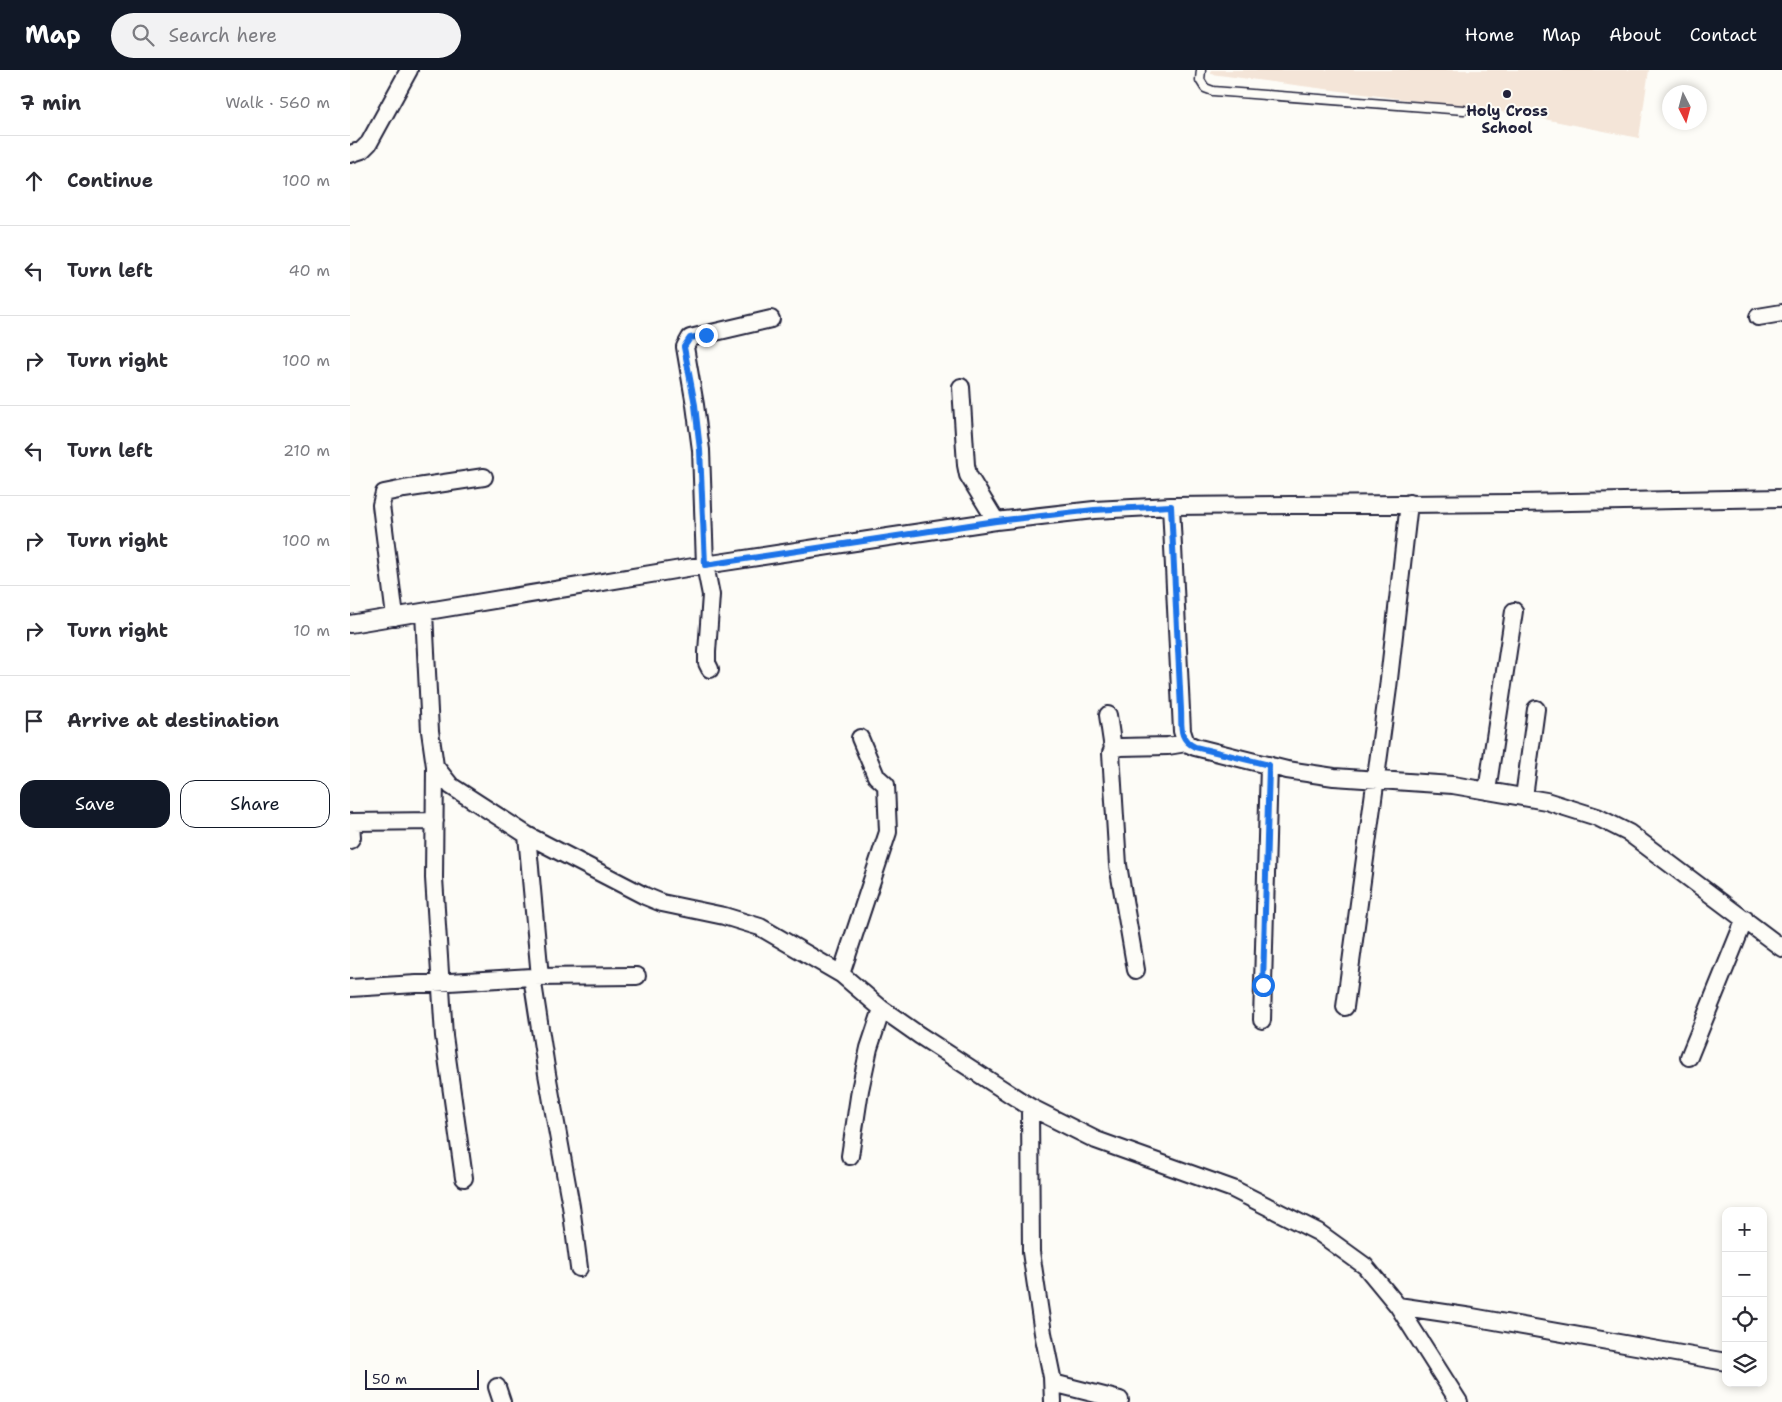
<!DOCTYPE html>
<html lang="en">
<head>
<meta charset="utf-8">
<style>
	body { margin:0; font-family:"Shantell Sans",sans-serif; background:#f2f2f3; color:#2b2b33 }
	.controls { position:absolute; right:15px; bottom:15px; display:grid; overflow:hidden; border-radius:10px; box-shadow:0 2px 8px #0003 }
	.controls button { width:45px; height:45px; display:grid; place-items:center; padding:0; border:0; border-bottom:1px solid #e1e1e2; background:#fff; color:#2b2b33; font:25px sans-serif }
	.compass { position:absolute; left:1312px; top:15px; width:45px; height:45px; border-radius:50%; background:#fff; box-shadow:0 2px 8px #0003; rotate:174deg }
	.scale { position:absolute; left:15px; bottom:12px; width:114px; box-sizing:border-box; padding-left:5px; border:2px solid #22223b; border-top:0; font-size:14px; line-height:18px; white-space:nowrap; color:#22223b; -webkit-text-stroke:4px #fdfcf7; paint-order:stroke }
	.stop { position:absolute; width:15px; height:15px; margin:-11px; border:4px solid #1a73e8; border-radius:50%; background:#fff }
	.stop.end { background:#1a73e8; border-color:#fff; box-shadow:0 1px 5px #0008 }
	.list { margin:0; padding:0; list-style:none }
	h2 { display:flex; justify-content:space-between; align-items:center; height:65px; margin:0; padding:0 20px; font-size:21px }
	h2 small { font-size:16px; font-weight:400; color:#7c7c81 }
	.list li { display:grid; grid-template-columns:32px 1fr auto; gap:15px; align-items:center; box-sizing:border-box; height:90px; padding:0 20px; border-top:1px solid #e1e1e2 }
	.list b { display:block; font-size:19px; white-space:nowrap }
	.list em { font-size:16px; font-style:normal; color:#7c7c81 }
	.actions { display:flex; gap:10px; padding:15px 20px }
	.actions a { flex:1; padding:11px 0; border:1px solid #111827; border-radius:15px; text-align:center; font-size:18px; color:#111827 }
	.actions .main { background:#111827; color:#fff }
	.icon { flex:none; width:28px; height:28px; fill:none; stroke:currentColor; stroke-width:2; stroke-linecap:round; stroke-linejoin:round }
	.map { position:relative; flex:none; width:1432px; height:1332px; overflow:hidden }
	header { display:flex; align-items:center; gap:30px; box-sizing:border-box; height:70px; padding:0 25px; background:#111827; color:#fff }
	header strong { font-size:24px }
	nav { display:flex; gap:28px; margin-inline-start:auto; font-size:18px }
	.search { width:350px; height:45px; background:#f2f2f3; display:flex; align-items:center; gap:12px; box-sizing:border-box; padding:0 18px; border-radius:28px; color:#7c7c81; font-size:19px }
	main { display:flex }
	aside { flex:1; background:#fff }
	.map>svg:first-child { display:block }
	.built { fill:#f4e5d8 }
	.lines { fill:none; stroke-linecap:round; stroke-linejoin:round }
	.service-casing { stroke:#22223b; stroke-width:11 }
	.minor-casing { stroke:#22223b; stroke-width:20 }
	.service { stroke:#fdfcf7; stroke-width:8 }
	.minor { stroke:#fdfcf7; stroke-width:16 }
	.route { stroke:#1a73e8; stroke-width:6 }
	.poi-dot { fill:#22223b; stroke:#fdfcf7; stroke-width:2 }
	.labels { text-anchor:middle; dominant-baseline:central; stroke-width:4; stroke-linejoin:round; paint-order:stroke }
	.poi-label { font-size:15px; font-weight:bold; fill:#22223b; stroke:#fdfcf7 }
</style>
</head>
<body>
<header>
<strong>Map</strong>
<div class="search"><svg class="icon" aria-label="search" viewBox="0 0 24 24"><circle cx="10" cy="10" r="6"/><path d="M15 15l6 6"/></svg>Search here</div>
<nav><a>Home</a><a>Map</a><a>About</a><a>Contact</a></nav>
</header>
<main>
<aside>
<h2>7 min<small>Walk · 560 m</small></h2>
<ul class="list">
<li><svg class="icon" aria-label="ahead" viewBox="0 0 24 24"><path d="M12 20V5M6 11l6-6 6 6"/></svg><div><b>Continue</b></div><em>100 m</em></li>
<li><svg class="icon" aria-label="left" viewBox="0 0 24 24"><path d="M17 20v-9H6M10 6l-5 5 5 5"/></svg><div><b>Turn left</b></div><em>40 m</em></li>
<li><svg class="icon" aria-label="right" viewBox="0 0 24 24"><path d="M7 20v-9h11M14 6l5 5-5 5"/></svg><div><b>Turn right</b></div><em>100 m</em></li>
<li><svg class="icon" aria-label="left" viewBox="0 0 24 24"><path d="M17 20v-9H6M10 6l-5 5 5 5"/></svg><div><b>Turn left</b></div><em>210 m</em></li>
<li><svg class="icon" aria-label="right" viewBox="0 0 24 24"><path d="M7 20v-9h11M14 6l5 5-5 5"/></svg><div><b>Turn right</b></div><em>100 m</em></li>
<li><svg class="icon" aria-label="right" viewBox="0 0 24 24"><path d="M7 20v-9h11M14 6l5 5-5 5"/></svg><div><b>Turn right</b></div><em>10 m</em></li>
<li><svg class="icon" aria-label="arrive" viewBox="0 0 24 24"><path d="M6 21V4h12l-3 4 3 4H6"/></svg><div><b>Arrive at destination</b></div></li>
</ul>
<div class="actions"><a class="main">Save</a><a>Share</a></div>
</aside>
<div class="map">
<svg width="1432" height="1332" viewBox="0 0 1432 1332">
	<rect width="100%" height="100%" fill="#fdfcf7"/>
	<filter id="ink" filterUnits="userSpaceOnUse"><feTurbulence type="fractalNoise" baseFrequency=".02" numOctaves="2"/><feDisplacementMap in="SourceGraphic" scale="10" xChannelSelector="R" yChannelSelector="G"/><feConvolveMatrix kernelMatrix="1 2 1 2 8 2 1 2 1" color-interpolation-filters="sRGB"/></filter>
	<g filter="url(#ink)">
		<path class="built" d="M861 0H1299L1289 68 1174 45 861 4Z"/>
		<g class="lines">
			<g class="service-casing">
				<path id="service" d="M851 0 850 10 855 18 863 21 1114 40"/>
			</g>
			<g class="minor-casing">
				<path id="minor" d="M0 84 12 80 19 73 59 0
					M1408 247 1432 243
					M611 317 616 395 618 405 646 451
					M821 436 831 640 832 661 836 673 845 677 937 700 984 707 1103 715 1196 731 1247 747 1279 763 1432 878
					M74 543 80 661 85 696 101 716 177 765 295 826 312 833 374 846 410 857 491 904 532 939 569 965 680 1037 746 1070 883 1119 968 1162 1015 1196 1048 1236 1109 1332
					M45 547 31 435 34 423 54 419 134 407
					M0 554 355 495 538 467 646 451 744 440 821 436 1163 433 1432 428
					M360 599 357 593V582L361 525 355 495 351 380 345 335 335 277 340 268 421 249
					M758 645 763 679
					M85 696 84 808 94 966 114 1108
					M1137 721 1164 541
					M1174 727 1186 639
					M177 765 190 907
					M0 770 2 767 1 754 2 752 85 751
					M786 900 768 795 761 683 763 679 770 677 818 676 836 673
					M491 904 538 762 536 715 526 706 510 668
					M182 907 197 1004 221 1136 229 1198
					M0 918 182 907 287 906
					M995 937 1038 618 1059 433
					M912 950 919 695
					M1339 987 1395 849
					M680 1037 681 1182 693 1263 702 1307 703 1332
					M500 1086 510 1020 519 978 532 939
					M1048 1236 1122 1247 1376 1292
					M703 1313 770 1330
					M147 1317 152 1332"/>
			</g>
			<use href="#service" class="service"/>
			<use href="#minor" class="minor"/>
		</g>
	</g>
	<g class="lines" filter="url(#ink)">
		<path class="route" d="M356 265 340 268 334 277 345 335 350 380 355 495 646 451 744 440 821 436 831 640C832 656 828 669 845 677L919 695 913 915"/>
	</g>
	<circle class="poi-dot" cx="1157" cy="24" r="5"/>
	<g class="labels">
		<g class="poi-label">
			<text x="1157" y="41">Holy Cross<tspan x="1157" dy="17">School</tspan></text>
		</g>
	</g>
</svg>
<div class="controls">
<button>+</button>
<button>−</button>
<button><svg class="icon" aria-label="locate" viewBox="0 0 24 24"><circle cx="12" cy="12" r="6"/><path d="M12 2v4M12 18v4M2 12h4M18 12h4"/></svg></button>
<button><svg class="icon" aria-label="layers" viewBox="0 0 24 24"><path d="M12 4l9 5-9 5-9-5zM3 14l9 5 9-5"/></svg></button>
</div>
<svg class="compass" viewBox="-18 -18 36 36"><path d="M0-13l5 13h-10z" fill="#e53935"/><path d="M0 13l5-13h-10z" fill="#7c7c81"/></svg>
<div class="scale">50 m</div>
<div class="stop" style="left:913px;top:915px"></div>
<div class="stop end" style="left:356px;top:265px"></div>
</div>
</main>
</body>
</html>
